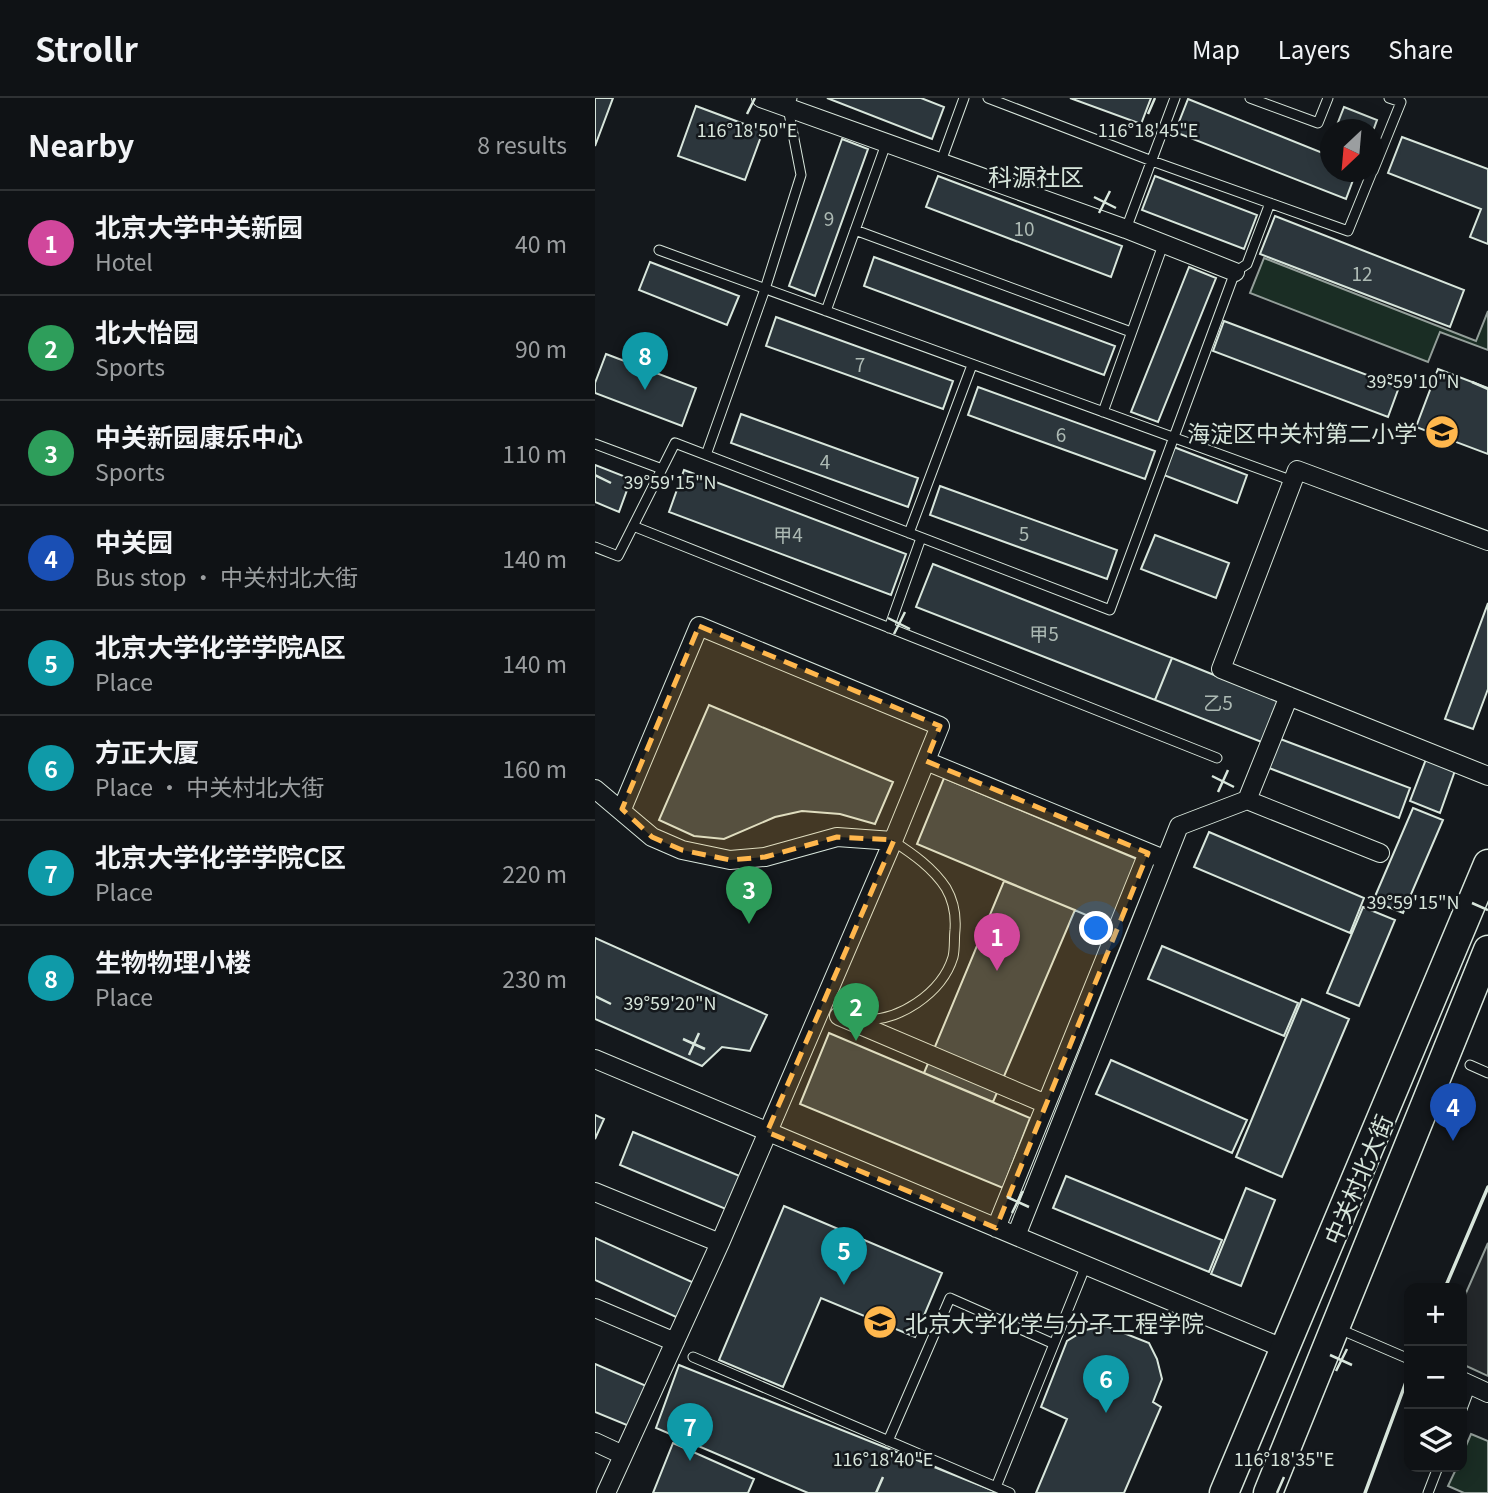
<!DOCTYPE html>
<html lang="en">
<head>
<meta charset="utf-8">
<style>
	body { margin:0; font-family:Georgia,"Noto Sans SC",serif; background:#1d2022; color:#f1f3f6 }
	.controls { position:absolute; right:21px; bottom:21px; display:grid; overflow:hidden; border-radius:14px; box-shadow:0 4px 18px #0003 }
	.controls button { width:63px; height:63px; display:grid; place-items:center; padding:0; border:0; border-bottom:2px solid #2f3234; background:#0f1215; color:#f1f3f6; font:35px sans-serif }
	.compass { position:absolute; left:725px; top:21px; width:63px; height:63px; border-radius:50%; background:#0f1215; box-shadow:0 4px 18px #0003; rotate:206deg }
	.you { position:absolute; left:502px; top:831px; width:24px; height:24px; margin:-18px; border:5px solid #fff; border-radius:50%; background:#1a73e8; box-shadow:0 0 0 10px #1a73e833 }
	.badge { display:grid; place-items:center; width:46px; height:46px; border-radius:50%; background:#ffb74d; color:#fff; font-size:23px; font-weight:700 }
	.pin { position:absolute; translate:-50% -58px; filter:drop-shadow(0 2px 4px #0008) }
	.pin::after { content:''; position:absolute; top:37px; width:24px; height:21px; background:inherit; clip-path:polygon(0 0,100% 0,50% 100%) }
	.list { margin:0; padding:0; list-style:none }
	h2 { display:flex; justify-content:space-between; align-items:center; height:91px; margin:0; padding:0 28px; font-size:30px }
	h2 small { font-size:23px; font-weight:400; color:#9b9ea0 }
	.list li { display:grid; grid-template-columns:46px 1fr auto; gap:21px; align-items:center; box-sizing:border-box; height:105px; padding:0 28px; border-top:2px solid #2f3234 }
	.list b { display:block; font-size:26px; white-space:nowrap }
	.list p { margin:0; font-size:23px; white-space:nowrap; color:#9b9ea0 }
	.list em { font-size:23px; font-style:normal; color:#9b9ea0 }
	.icon { flex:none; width:38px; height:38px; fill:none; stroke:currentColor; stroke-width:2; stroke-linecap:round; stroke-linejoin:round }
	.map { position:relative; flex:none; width:893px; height:1395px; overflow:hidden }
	header { display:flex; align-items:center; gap:42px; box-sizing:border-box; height:98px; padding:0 35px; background:#0f1215; border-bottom:2px solid #2f3234 }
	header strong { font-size:33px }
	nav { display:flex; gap:38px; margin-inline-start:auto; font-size:24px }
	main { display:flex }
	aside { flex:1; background:#0f1215 }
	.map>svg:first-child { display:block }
	.green { fill:#1a2d24; stroke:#939e99; stroke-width:2 }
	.parking { fill:#24282b; stroke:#939e99; stroke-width:2 }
	.building { fill:#2c363c; stroke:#d8e6dc; stroke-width:2 }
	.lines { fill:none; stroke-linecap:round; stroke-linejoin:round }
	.lane-casing { stroke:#d8e6dc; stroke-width:11 }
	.street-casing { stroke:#d8e6dc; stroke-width:20 }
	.primary-casing { stroke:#d8e6dc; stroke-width:31 }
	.lane { stroke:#14181c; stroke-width:9 }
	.street { stroke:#14181c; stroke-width:18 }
	.primary { stroke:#14181c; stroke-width:28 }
	.wall { stroke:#d8e6dc; stroke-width:3.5 }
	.marked { fill:#ffb74d; fill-opacity:0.2; stroke:#ffb74d; stroke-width:5; stroke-dasharray:14 9; stroke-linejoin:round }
	.ticks { fill:none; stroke:#d8e6dc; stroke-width:2.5 }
	.labels { text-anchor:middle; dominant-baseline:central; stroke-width:5; stroke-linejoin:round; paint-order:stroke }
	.number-label { font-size:19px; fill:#adbab4 }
	.poi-label { font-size:23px; fill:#d8e6dc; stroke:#14181c; text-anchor:end }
	.street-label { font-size:23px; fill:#d8e6dc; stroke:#14181c }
	.neighbourhood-label { font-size:24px; fill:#d8e6dc; stroke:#14181c }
	.ticks-label { font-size:18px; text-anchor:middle; fill:#d8e6dc; stroke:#14181c; stroke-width:5; stroke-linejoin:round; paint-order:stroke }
</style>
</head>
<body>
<header>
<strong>Strollr</strong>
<nav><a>Map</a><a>Layers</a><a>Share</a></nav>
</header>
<main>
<aside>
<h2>Nearby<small>8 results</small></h2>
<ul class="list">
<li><span class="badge" style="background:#d1479c">1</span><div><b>北京大学中关新园</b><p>Hotel</p></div><em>40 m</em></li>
<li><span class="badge" style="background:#2e9e5b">2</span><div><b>北大怡园</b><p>Sports</p></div><em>90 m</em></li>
<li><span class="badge" style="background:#2e9e5b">3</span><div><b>中关新园康乐中心</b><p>Sports</p></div><em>110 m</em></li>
<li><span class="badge" style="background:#1a4fb4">4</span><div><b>中关园</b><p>Bus stop · 中关村北大街</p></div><em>140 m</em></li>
<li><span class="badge" style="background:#0f9aa8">5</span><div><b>北京大学化学学院A区</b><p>Place</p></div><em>140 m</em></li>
<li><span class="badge" style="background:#0f9aa8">6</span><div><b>方正大厦</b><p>Place · 中关村北大街</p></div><em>160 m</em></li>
<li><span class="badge" style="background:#0f9aa8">7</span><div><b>北京大学化学学院C区</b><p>Place</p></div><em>220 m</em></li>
<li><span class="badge" style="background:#0f9aa8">8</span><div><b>生物物理小楼</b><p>Place</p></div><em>230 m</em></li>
</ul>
</aside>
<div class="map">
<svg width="893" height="1395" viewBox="0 0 893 1395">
	<rect width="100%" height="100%" fill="#14181c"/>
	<path class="green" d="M669 160 881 243 893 213V252L845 234 833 264 655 195Z
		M876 1336 893 1343V1395H869L853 1388 862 1369H867V1357Z"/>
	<path class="parking" d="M893 1145V1278L867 1266V1204Z"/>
	<path class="building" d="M0 0H18L0 48Z
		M232 0H326L349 9 337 41Z
		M475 0H556L546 26Z
		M593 1 730 56 736 42V74H761L751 101 580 34Z
		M101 8 168 33 150 82 83 58Z
		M749 9 782 22 778 33 740 32Z
		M807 39 893 71V146L875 139 886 111 793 75Z
		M247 41 273 51 220 198 194 188Z
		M343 78 527 148 516 179 331 109Z
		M560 78 662 117 649 151 547 112Z
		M680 118 869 192 855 229 665 156Z
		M279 159 520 248 509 277 269 188Z
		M55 164 144 198 132 227 44 192Z
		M594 169 621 180 563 324 536 314Z
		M181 219 358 283 348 311 171 248Z
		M629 223 804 289 793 319 618 253Z
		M11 256 101 290 87 328 0 295V285Z
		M843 271 893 290V356L821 329Z
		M383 289 560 353 550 381 373 317Z
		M146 316 323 380 313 409 136 345Z
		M576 348 652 377 642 405 566 376Z
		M0 367 36 381 24 414 0 404Z
		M89 372 311 456 296 497 74 414Z
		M345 388 522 452 512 481 335 417Z
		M560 437 634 465 621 500 546 471Z
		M338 466 577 560 560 602 321 509Z
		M893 505V591L878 631 850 621Z
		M577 560 686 604 669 645 560 602Z
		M114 607 298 684 280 726 245 716 207 713 180 719 129 741 99 738 64 722Z
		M680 639 815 690 804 720 669 668Z
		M833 656 862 667 845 715 815 703Z
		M349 680 542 761 515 827 322 746Z
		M818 710 848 722 808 815 778 803Z
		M614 734 769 800 755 835 599 769Z
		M409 783 480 812 398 1004 329 975Z
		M768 809 800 822 764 908 732 895Z
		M0 840 172 917 155 953 127 949 107 968 0 921Z
		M567 848 703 905 689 938 553 881Z
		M707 901 754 921 687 1079 641 1059Z
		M234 935 435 1020 408 1090 205 1006Z
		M516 962 652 1022 637 1055 501 996Z
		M0 1017 9 1021 0 1041Z
		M38 1034 152 1081 138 1114 25 1067Z
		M471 1078 627 1142 614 1174 458 1110Z
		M651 1090 680 1102 646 1188 616 1176Z
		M189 1108 347 1175 320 1239 226 1200 188 1289 124 1262Z
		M0 1140 108 1189 92 1224 0 1182Z
		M511 1228 554 1245 562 1261 567 1281 558 1304 566 1309 529 1395H441L472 1321 446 1309 472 1243 490 1232Z
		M0 1266 56 1290 39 1330 0 1314Z
		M84 1267 404 1395H213L61 1330Z
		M78 1345 159 1381 153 1395H58Z"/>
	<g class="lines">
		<g class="lane-casing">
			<path id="lane" d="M393 0 557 63 753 133 777 74
				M655 0 723 25 733 0
				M345 66 369 0
				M778 73 806 4 794 0
				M531 131 580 0
				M260 132 536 234
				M64 152 698 383
				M231 213 291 46
				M508 314 568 147
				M0 346 67 371
				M111 357 170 191 206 77 193 10 197 0
				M38 428 622 660
				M314 435 377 267
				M0 449 23 458 80 345 515 512 640 174 652 166 675 105
				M294 530 326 440
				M266 921C303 925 347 895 358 859 360 851 359 840 360 832 361 818 358 802 351 790 338 770 318 756 298 743
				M875 967 893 975
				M742 1230 814 1261
				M98 1259 415 1395
				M867 1311 876 1287
				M293 1343 355 1200 459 1246 491 1167
				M401 1389 459 1246
				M833 1395 843 1369"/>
		</g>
		<g class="street-casing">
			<path id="street" d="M166 0 531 131 640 174
				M893 443 702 372 626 571 893 678
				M331 663 564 759
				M0 691 57 739 87 752 135 762 170 759 242 739 298 743 125 1145 11 1395
				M652 702 694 598
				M27 711 104 528 345 628 298 743
				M244 918 451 1006
				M0 961 690 1251
				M0 1094 125 1145
				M401 1130 553 755
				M421 1138 584 728 652 702 785 755
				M0 1210 80 1244
				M867 1283 893 1295
				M0 1344 28 1357"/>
		</g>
		<g class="primary-casing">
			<path id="primary" d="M629 1395 893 766
				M673 1395 893 852"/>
		</g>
		<use href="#lane" class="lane"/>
		<use href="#street" class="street"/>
		<use href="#primary" class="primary"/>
		<path class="wall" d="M850 1190 893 1089
			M770 1395 811 1284"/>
	</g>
	<path class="marked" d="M104 528 345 628 331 663 553 755 401 1130 172 1034 299 742 242 739 170 759 135 762 87 752 57 739 27 711Z"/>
	<path class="ticks" d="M152 16 160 0M553 16 560 0M499 99 521 110M504 115 515 93M877 284 893 291M0 377 16 385M293 520 315 531M299 536 310 514M617 678 639 689M623 694 633 672M877 805 893 812M0 898 16 906M88 941 110 951M94 957 104 935M412 1099 434 1109M417 1115 428 1093M735 1257 757 1267M741 1273 752 1251M281 1395 288 1379M682 1395 689 1379"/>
	<defs>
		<g id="school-disc" transform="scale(1.75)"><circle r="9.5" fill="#ffb74d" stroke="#14181c"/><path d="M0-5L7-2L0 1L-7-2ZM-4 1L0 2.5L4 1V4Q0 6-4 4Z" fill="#111"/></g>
		<g id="university-disc" transform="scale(1.75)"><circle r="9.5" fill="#ffb74d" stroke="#14181c"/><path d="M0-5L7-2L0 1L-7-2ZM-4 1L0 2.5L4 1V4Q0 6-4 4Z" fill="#111"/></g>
	</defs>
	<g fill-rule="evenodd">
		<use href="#school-disc" x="847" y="334"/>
		<use href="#university-disc" x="285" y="1224"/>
	</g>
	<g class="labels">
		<g class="number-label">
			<text x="234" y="119">9</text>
			<text x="429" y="129">10</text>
			<text x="767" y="174">12</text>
			<text x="265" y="265">7</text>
			<text x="466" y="335">6</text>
			<text x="230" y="362">4</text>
			<text x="429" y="434">5</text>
			<text x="193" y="435">甲4</text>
			<text x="449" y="534">甲5</text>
			<text x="623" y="603">乙5</text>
		</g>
		<g class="poi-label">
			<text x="822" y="334">海淀区中关村第二小学</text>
			<text x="310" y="1224" text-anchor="start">北京大学化学与分子工程学院</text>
		</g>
		<g class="street-label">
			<text transform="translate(762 1081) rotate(-67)">中关村北大街</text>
		</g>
		<g class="neighbourhood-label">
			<text x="441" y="77">科源社区</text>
		</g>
	</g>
	<g class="ticks-label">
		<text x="152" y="39">116°18'50"E</text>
		<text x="553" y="39">116°18'45"E</text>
		<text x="818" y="290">39°59'10"N</text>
		<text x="75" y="391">39°59'15"N</text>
		<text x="818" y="811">39°59'15"N</text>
		<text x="75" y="912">39°59'20"N</text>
		<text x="288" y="1368">116°18'40"E</text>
		<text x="689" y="1368">116°18'35"E</text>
	</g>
</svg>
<div class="controls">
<button>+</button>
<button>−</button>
<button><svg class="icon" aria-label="layers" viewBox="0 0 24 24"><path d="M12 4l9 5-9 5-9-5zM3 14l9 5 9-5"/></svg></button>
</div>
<svg class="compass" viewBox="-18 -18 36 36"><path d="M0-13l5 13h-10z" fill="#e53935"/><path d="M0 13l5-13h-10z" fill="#9b9ea0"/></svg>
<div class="you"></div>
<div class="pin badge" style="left:402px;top:873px;background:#d1479c">1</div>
<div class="pin badge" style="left:261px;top:943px;background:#2e9e5b">2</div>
<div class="pin badge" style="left:154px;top:826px;background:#2e9e5b">3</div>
<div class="pin badge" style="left:858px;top:1043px;background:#1a4fb4">4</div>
<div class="pin badge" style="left:249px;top:1187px;background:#0f9aa8">5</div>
<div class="pin badge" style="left:511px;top:1315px;background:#0f9aa8">6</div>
<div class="pin badge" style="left:95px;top:1363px;background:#0f9aa8">7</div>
<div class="pin badge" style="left:50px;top:292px;background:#0f9aa8">8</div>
</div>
</main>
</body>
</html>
